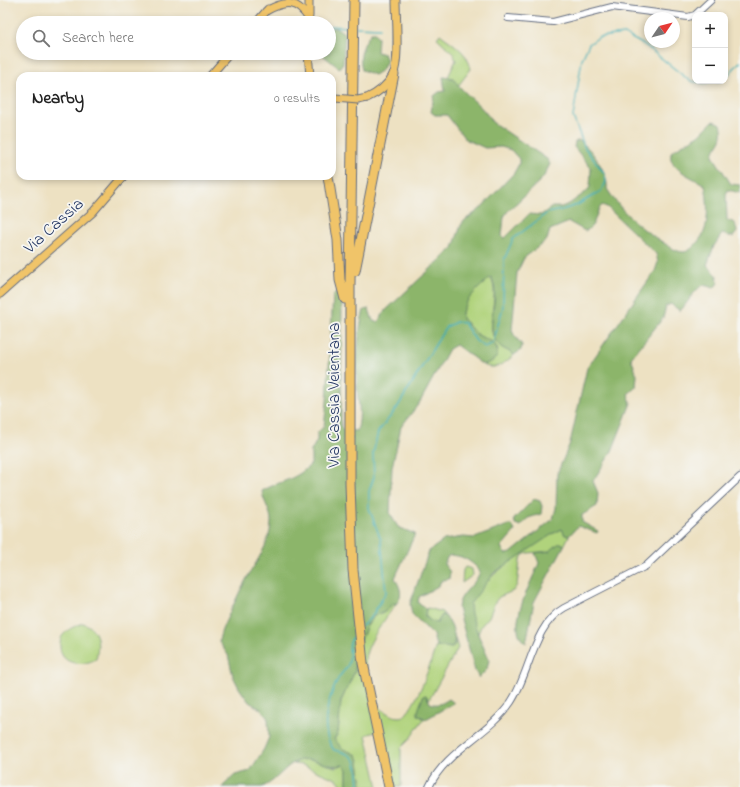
<!DOCTYPE html>
<html lang="en">
<head>
<meta charset="utf-8">
<style>
	body { margin:0; font-family:"Indie Flower",sans-serif; background:#f2f2f2; color:#222 }
	.controls { position:absolute; right:12px; top:12px; display:grid; overflow:hidden; border-radius:8px; box-shadow:0 2px 6px #0003 }
	.controls button { width:36px; height:36px; display:grid; place-items:center; padding:0; border:0; border-bottom:1px solid #e0e0e0; background:#fff; color:#222; font:20px sans-serif }
	.compass { position:absolute; left:644px; top:12px; width:36px; height:36px; border-radius:50%; background:#fff; box-shadow:0 2px 6px #0003; rotate:55deg }
	.list { margin:0; padding:0; list-style:none }
	h2 { display:flex; justify-content:space-between; align-items:center; height:52px; margin:0; padding:0 16px; font-size:17px }
	h2 small { font-size:13px; font-weight:400; color:#767676 }
	.icon { flex:none; width:22px; height:22px; fill:none; stroke:currentColor; stroke-width:2; stroke-linecap:round; stroke-linejoin:round }
	.map { position:relative; flex:none; width:740px; height:787px; overflow:hidden }
	.search { position:absolute; background:#fff; box-shadow:0 2px 6px #0003; left:16px; top:16px; width:320px; height:44px; display:flex; align-items:center; gap:10px; box-sizing:border-box; padding:0 14px; border-radius:22px; color:#767676; font-size:15px }
	.panel { position:absolute; background:#fff; box-shadow:0 2px 6px #0003; left:16px; top:72px; width:320px; height:108px; border-radius:12px }
	.map>svg:first-child { display:block }
	.green { fill:#b0d37b; stroke:#66816c }
	.forest { fill:#8cb56b; stroke:#547264 }
	.lines { fill:none; stroke-linecap:round; stroke-linejoin:round }
	.stream { stroke:#3cadb6; stroke-width:1.5 }
	.minor-casing { stroke:#646d81; stroke-width:8 }
	.major-casing { stroke:#646d81; stroke-width:9 }
	.highway-casing { stroke:#646d81; stroke-width:11 }
	.minor { stroke:#fff; stroke-width:6 }
	.major { stroke:#f0c469; stroke-width:7 }
	.highway { stroke:#f0c469; stroke-width:9 }
	.major-bridge-casing { stroke:#646d81; stroke-width:9; stroke-linecap:butt }
	.major-bridge { stroke:#f0c469; stroke-width:7 }
	.labels { text-anchor:middle; dominant-baseline:central; stroke-width:3.5; stroke-linejoin:round; paint-order:stroke }
	.street-label { font-size:17px; fill:#1b2f5e; stroke:#f6f6f2 }
</style>
</head>
<body>
<div class="map">
<svg width="740" height="787" viewBox="0 0 740 787">
	<rect width="100%" height="100%" fill="#f6f6f2"/>
	<filter id="ink" filterUnits="userSpaceOnUse"><feTurbulence type="fractalNoise" baseFrequency=".025" numOctaves="2"/><feDisplacementMap in="SourceGraphic" scale="8" xChannelSelector="R" yChannelSelector="G"/><feConvolveMatrix kernelMatrix="1 2 1 2 8 2 1 2 1" color-interpolation-filters="sRGB"/></filter>
	<filter id="wash" filterUnits="userSpaceOnUse"><feTurbulence type="fractalNoise" baseFrequency=".012" numOctaves="4" result="noise"/><feDisplacementMap in="SourceGraphic" scale="16" xChannelSelector="R" yChannelSelector="G"/><feGaussianBlur stdDeviation="0.9" result="paint"/><feColorMatrix in="noise" values="0 0 0 0 0 0 0 0 0 0 0 0 0 0 0 0 0 1.4 0 .05"/><feComposite in="paint" operator="in"/></filter>
	<g filter="url(#wash)">
		<rect width="100%" height="100%" fill="#ede1c2"/>
		<path class="green" d="M440 34C454 45 467 51 471 69L458 86 453 78 448 77 456 60 452 52 437 38Z
			M490 277C503 297 479 329 501 347 505 350 510 351 514 355 505 363 496 371 483 365L491 362 498 350C493 338 487 341 478 335 472 332 468 323 462 319 459 303 480 288 490 277Z
			M562 529 565 535 569 536 564 546 562 543 550 551 528 553 523 555 520 561 517 585 513 591 499 597 495 602 489 617 481 626 478 634C475 626 468 614 470 605 473 583 542 538 562 529Z
			M465 567 472 569 473 575 462 583 463 570Z
			M393 603 396 604C386 618 367 642 365 660 365 667 369 689 371 696 375 706 397 725 407 713 421 695 429 667 436 646L452 648 455 644 454 635 458 648 429 700 426 695 423 696 422 704 418 711 422 718 426 719 422 721 409 740 401 748V787H394L379 731 366 735 378 787H362L359 761 357 755 343 749 334 740 338 733 341 701 355 671V656L367 625 374 616 385 612Z
			M428 608 442 612 445 616 442 615 437 623 431 621 425 616 426 609Z
			M83 623C100 629 99 645 96 659 82 667 60 665 60 646 60 642 61 636 64 634 69 628 76 626 83 623Z
			M310 759 335 767 343 765 347 769V787H343L338 780 302 765 294 764 299 760Z"/>
		<path class="forest" d="M329 28H337L345 34 343 63 339 68 320 53H329Z
			M371 33H375L378 38 377 52 384 54 387 60 382 70 374 75 362 70C358 57 363 43 371 33Z
			M443 77 453 78C464 95 483 105 492 122L547 159 550 164 543 178 507 212 504 217 502 236 504 239 529 214 541 215 552 207H561L569 204 586 192 590 187 591 168 574 147 575 142 579 140C592 149 609 174 607 189 622 213 641 229 664 243 670 247 677 252 684 252 691 251 696 244 700 239 710 227 708 200 705 185 694 178 664 167 672 151L699 135 713 121 721 124C726 143 715 143 713 156L731 184 740 185V193L728 190 726 194 727 220 735 223 737 232 733 237 722 234 714 246 707 265 717 275 718 283 714 288 703 285C693 291 688 303 680 311L671 304 666 306 663 318 631 358 637 375 636 387 628 394 631 403 612 451 593 481 598 493 597 506 582 515V522L598 531 597 533 578 526 569 536 565 535 562 529 554 533 494 573 470 604 471 614 478 634 489 660 487 669 479 678 475 671 458 608C459 593 475 586 480 572 474 562 459 553 448 556L444 564 450 572 449 579 442 580 438 586 419 597 418 603 426 609 425 616 431 621 437 623 442 615 445 616C452 624 458 639 452 648L436 646 433 635 412 614 410 604 429 551 444 540 463 537 475 538 508 525H512L515 531 501 547 505 554 511 553 553 519 556 508 557 474 570 443 587 368 655 271 658 262 656 254 607 207 602 205C594 213 597 227 585 231L569 222 550 230 547 240 524 258 517 273 512 330 514 335 522 345 521 350 514 355C510 351 505 350 501 347 480 330 503 296 491 277 480 287 459 304 462 319 468 323 472 332 478 335 489 342 499 340 497 357L491 362 483 365 456 345 449 349 420 402 401 427 392 467 390 514 398 527 415 534 395 578C400 588 404 594 396 604L393 603 385 612 374 616 367 625 355 656V671L341 701 338 733 334 739 343 749 357 755 359 761 362 787H347V769L343 765C328 769 316 757 301 760 286 763 277 782 262 787 254 787 232 787 222 787L235 775 250 771 264 749 269 737 268 719 262 710 249 702 239 688 233 676 228 655 219 642C220 632 225 623 229 614 235 602 240 590 247 578 257 560 270 544 271 523 272 512 263 502 262 491 281 480 295 481 311 464V451L317 440V433L324 426 327 401 333 295 337 293 340 294 342 302 341 427 344 430 357 431C362 414 358 403 357 386 356 366 358 328 364 310L369 309 373 321 378 322 386 310 453 248 461 225 465 220 479 210 514 173 519 164V159L511 150 501 147 485 148 465 139 447 115H435L431 112 434 96 439 92 445 91Z
			M534 499 540 501 542 506 541 514 528 518 521 526 515 524 514 519Z
			M562 543 564 546 534 602 526 643C504 630 532 581 539 563L535 553 550 551 558 544Z
			M426 695 430 703C438 706 443 703 449 699L454 703 426 719 418 715C417 709 422 702 423 696Z"/>
		<g class="lines">
			<path class="stream" d="M329 26 350 27
				M356 27 380 28
				M725 78 740 62
				M362 626 372 616 386 592 381 540 369 508V491L374 477 373 454 378 432 397 408 446 327 456 322 464 323 476 341 485 347 493 343 503 307 504 260 513 239 547 213 562 210 577 205 601 191 606 182 605 174 585 148 573 117 582 59 589 44 599 37 624 34 646 46 690 81 703 83 721 81
				M356 633C344 647 353 652 348 665 346 669 342 673 339 677 328 698 318 730 334 750 360 755 357 763 359 787"/>
		</g>
	</g>
	<g filter="url(#ink)">
		<g class="lines">
			<g class="minor-casing">
				<path id="minor" d="M695 15 711 0
					M508 18 553 22 612 7 688 17 695 15
					M429 787C446 750 489 735 511 702 530 674 533 625 564 608L646 566 740 477"/>
			</g>
			<g class="major-casing">
				<path id="major" d="M309 0V16
					M266 11C286 0 297 0 309 19
					M256 23 268 9
					M308 53 310 76
					M210 76 230 53
					M367 98C378 93 387 86 393 75 400 61 396 18 396 0
					M0 294 93 212 124 176"/>
			</g>
			<g class="highway-casing">
				<path id="highway" d="M354 0 350 284V484L353 570 363 663 389 787
					M328 176 338 240 340 280 345 299
					M355 271 394 74"/>
			</g>
			<use href="#minor" class="minor"/>
			<use href="#major" class="major"/>
			<use href="#highway" class="highway"/>
			<g class="major-bridge-casing">
				<path id="major-bridge" d="M335 98 358 100 367 98"/>
			</g>
			<use href="#major-bridge" class="major-bridge"/>
		</g>
	</g>
	<g class="labels">
		<g class="street-label">
			<text transform="translate(54 226) rotate(-42)">Via Cassia</text>
			<text transform="translate(334 395) rotate(-90)">Via Cassia Veientana</text>
		</g>
	</g>
</svg>
<div class="controls">
<button>+</button>
<button>−</button>
</div>
<svg class="compass" viewBox="-18 -18 36 36"><path d="M0-13l5 13h-10z" fill="#e53935"/><path d="M0 13l5-13h-10z" fill="#767676"/></svg>
<div class="search"><svg class="icon" aria-label="search" viewBox="0 0 24 24"><circle cx="10" cy="10" r="6"/><path d="M15 15l6 6"/></svg>Search here</div>
<section class="panel">
<h2>Nearby<small>0 results</small></h2>
<ul class="list">
</ul>
</section>
</div>
</body>
</html>
